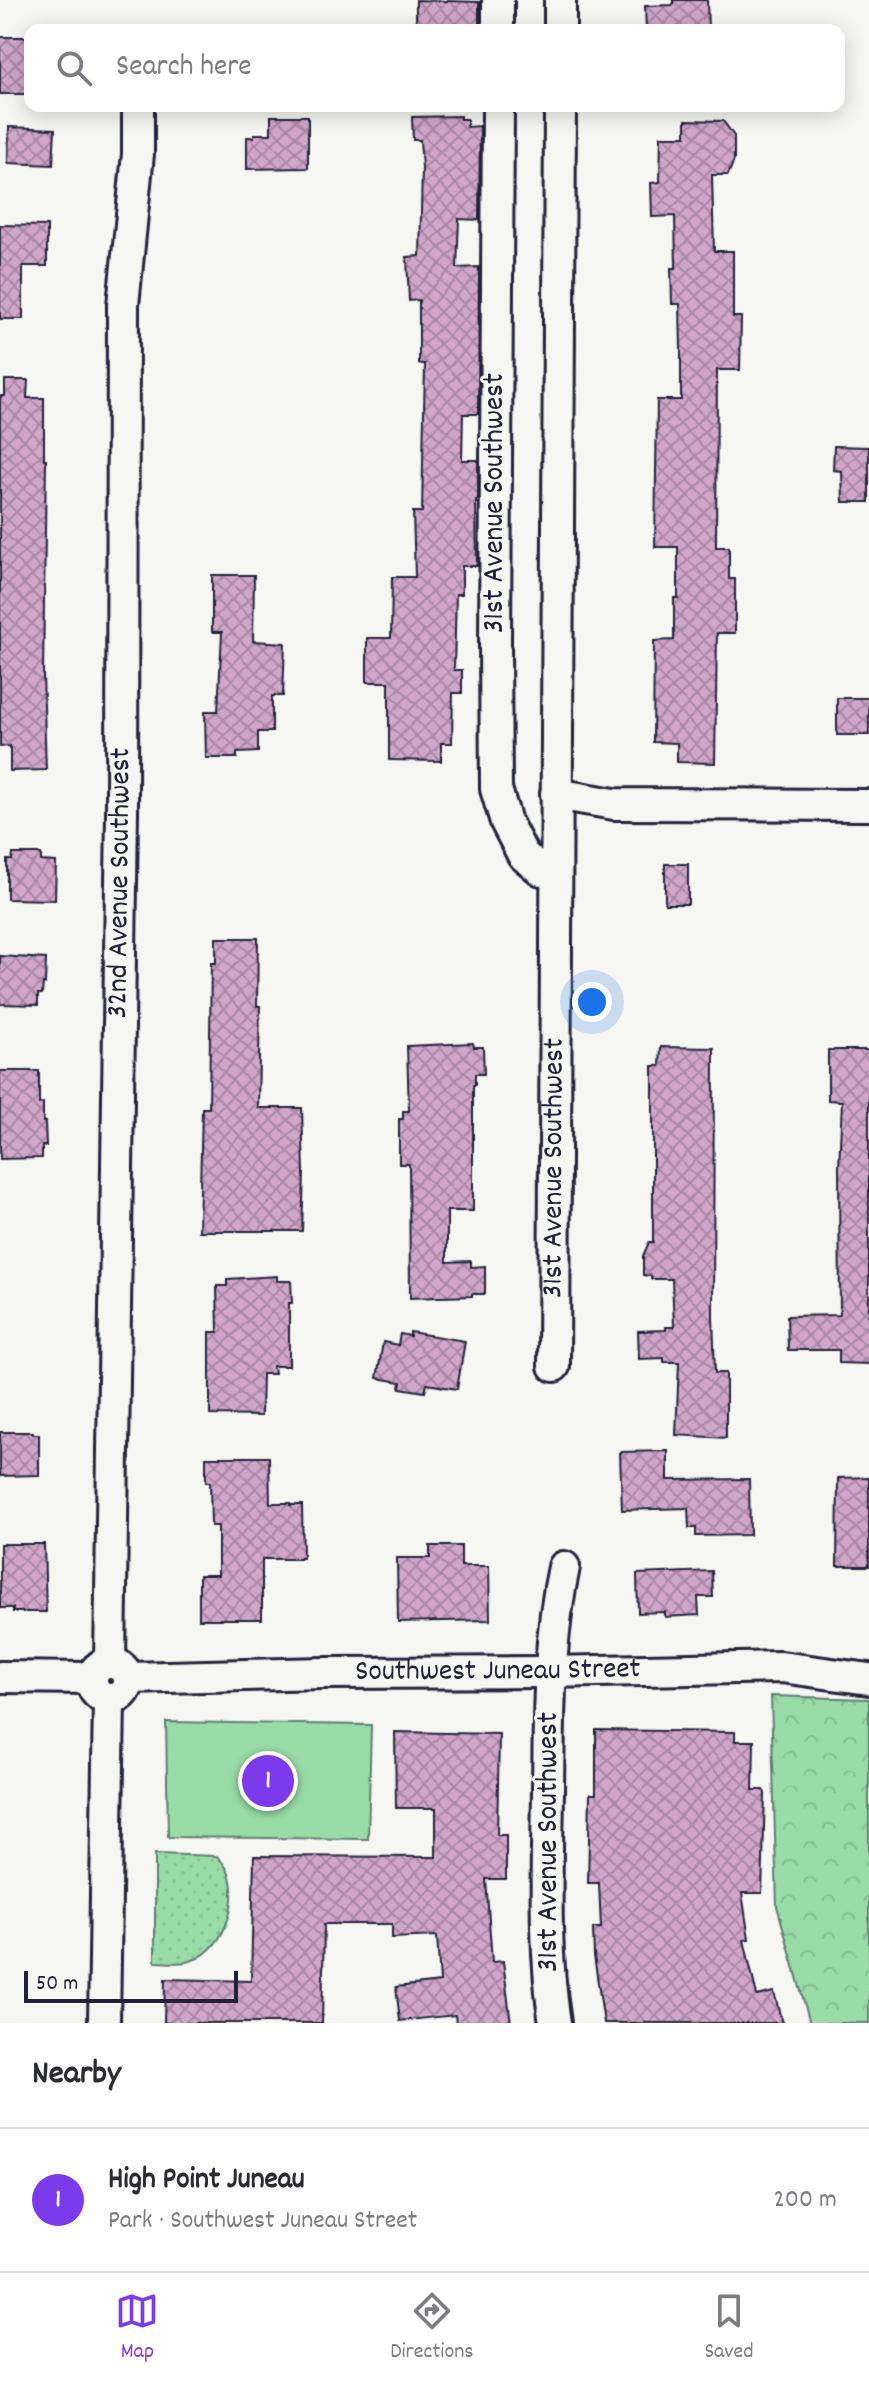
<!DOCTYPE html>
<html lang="en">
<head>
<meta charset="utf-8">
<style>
	body { margin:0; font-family:Dekko,sans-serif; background:#f2f2f3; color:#2b2b33 }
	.scale { position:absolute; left:24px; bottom:20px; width:214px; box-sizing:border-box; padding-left:8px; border:4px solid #22223b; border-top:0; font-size:22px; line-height:28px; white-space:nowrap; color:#22223b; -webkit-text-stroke:6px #f6f6f2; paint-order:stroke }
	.you { position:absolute; left:592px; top:1002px; width:28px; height:28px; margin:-20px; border:6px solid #fff; border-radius:50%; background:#1a73e8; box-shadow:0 0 0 12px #1a73e833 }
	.badge { display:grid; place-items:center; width:52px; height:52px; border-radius:50%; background:#7c3aed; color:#fff; font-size:26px; font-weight:700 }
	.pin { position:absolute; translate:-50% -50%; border:4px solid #fff; box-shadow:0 2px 8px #0006 }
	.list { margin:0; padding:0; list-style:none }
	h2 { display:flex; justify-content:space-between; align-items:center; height:104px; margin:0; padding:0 32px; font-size:34px }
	h2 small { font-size:26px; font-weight:400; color:#7c7c81 }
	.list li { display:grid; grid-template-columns:52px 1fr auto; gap:24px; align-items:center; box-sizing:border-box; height:144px; padding:0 32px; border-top:2px solid #e1e1e2 }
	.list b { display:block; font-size:30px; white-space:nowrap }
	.list p { margin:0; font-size:26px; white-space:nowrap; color:#7c7c81 }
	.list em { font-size:26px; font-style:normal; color:#7c7c81 }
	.icon { flex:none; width:44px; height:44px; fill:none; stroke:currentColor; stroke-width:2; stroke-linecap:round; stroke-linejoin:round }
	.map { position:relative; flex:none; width:869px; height:2023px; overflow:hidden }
	.search { position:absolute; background:#fff; box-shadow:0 4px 20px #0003; left:24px; right:24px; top:24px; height:88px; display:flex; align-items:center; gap:20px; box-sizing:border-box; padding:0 28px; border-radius:16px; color:#7c7c81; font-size:30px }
	.sheet { height:248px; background:#fff }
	nav { display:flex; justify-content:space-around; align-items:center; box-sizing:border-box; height:112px; border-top:2px solid #e1e1e2; background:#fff; font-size:22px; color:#7c7c81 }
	nav a { display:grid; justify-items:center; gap:4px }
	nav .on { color:#7c3aed }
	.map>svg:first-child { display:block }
	.grass { fill:url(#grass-dots); stroke:#5e7f72; stroke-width:2 }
	.park { fill:url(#park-crowns); stroke:#5e7f72; stroke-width:2 }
	.garden { fill:#99dca8; stroke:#5e7f72; stroke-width:2 }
	.building { fill:url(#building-cross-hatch); stroke:#22223b; stroke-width:2 }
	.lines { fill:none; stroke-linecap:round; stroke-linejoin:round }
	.street-casing { stroke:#22223b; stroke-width:36 }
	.street { stroke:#f6f6f2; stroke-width:30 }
	.labels { text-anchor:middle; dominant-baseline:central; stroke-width:6; stroke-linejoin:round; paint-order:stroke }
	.street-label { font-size:30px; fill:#22223b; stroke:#f6f6f2 }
</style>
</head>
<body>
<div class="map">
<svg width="869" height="2023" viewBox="0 0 869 2023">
	<defs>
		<pattern id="grass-dots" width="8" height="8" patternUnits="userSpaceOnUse" patternTransform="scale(2)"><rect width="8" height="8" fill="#99dca8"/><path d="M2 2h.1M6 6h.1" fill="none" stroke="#84bc92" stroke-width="1.8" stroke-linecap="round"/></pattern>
		<pattern id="park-crowns" width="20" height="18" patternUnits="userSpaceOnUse" patternTransform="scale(2)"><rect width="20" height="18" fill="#99dca8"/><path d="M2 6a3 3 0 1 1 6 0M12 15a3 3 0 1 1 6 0" fill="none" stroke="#84bc92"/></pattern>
		<pattern id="building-cross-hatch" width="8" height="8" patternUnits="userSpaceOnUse" patternTransform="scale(2)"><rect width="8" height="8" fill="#d1a6ca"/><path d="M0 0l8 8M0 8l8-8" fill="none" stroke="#a987a5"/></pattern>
	</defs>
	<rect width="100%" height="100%" fill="#f6f6f2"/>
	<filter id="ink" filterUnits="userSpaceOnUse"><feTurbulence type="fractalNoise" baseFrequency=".0125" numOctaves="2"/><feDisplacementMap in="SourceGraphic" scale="16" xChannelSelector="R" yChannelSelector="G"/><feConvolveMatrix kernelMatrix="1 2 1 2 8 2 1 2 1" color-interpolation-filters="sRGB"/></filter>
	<g filter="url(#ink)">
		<path class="grass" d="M155 1854 217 1856C221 1861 225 1865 228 1871 241 1902 223 1955 186 1962 177 1964 165 1962 155 1962Z"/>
		<path class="park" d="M771 1696 869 1699V2023H810L777 1906Z"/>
		<path class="garden" d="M166 1722 371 1725 368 1839 168 1837Z"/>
		<path class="building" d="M416 0 479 2V30H416Z
			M673 0H707L708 30H646L645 6 673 5Z
			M0 37H27V43H30V94H0Z
			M271 116H308V168L247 169V137H254V134H271Z
			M460 116V119H467V127L480 126 479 220 459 219 457 268 479 267 478 414H463L462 460H478V500H476L477 566H462V594H456L454 670H462V693H453L452 743H441V761L389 760V682H367V638H391L392 577H415L413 512H422L425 364H419V300L409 301 407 257 420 256 422 168 420 140H413L412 117Z
			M686 120 723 121 734 136V160L728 175H712L714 251H733V317H741L740 370H717L716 547H729V579H735V633H717L715 763 677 762V743L653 742 654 641 674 640V598H678V547H655L657 400H681V350L680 304H672L671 268H676L675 216 652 217 651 183 660 182 661 136H686Z
			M9 127 55 129 53 165 8 163Z
			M0 225 47 226V266H23V319H0Z
			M5 380H28L27 398H44V459H46L43 674 46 770 10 771V746L0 747V396H5Z
			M834 446 869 447V502H843L842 471 833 470Z
			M212 575H254L253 641 285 643 283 696H272V732H258V752L237 753V758H206L205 711H218L222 632H212Z
			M837 698H869V735H837Z
			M13 854H41V861L56 862 55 900 7 899V860H12Z
			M665 864H688V904H665Z
			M216 938H258L257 1006H260L258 1108H302L304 1173 302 1231H199L202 1108H209L211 963H216Z
			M0 956 46 959 45 984H43L42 994H38V1005L0 1004Z
			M473 1043 474 1047H483L484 1074H475V1085H473V1211H447V1262L471 1261V1267L485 1266V1294H472V1296L410 1298 409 1164H399V1119H403V1111H409L407 1046Z
			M661 1047 714 1048 713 1316 715 1373H726V1438L676 1435 679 1362H664V1358L639 1359 638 1331 666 1330V1327H674L672 1279H651V1276L643 1275V1256L649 1242H653V1066H660Z
			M828 1050H869V1364L839 1363V1350H788L787 1316 840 1315 839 1167 842 1101 828 1100Z
			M0 1071H39V1104L43 1103V1122H45L46 1146H42V1158L0 1159Z
			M277 1276V1281H291L292 1303H289V1366H273L274 1374H262L261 1416 210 1415V1332H218L217 1286H227V1279Z
			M410 1332 465 1341 457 1389 427 1384 425 1392 400 1388 401 1382 377 1378 383 1342 398 1345 400 1334 410 1336Z
			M0 1432H33V1434H39V1475L0 1476Z
			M668 1451V1480L749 1479 750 1535 696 1536V1528H689L688 1508 622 1510 620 1452Z
			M206 1457H269L270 1503H290V1505H302L303 1558H299V1559H262V1619H199V1575H218V1526H211L210 1482H206Z
			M869 1477V1566H837L838 1478Z
			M0 1544H44L46 1612H13V1608H0Z
			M430 1546H461V1566H489L490 1620 398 1622 397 1558H430Z
			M712 1571 713 1597H698L699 1615 665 1617V1612L638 1613 637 1574Z
			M596 1730 735 1732V1741H754L753 1790H764L765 1794 762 1893H742L749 1939 744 1940 757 1996 774 1992 782 2023H604L594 1956 593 1928H601L599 1883H588L590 1794H596Z
			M395 1732 499 1734 497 1835H506V1879H486L492 1962 503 1961 511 2023H456L455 2015 400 2021 396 1987 440 1982 437 1936 392 1938V1924H324L322 2023H164L165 1979 251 1981 254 1856 436 1857V1808H396Z"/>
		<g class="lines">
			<g class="street-casing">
				<g id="street">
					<path d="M498 30V0"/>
					<path d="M560 30V0"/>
					<path d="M498 106 495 644 496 789 506 822 523 855 541 870 556 872"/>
					<path d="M556 794 614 804 869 805"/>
					<path id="s1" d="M554 1366 560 106"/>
					<circle cx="110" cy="1681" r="18"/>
					<path id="s2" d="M110 1663 122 813 123 305 138 154V106"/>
					<path d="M0 1677 91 1678"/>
					<path id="s3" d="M128 1678 323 1673 550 1672 781 1667 869 1679"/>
					<path d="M104 2023 109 1699"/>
					<path d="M555 2023C543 1947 547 1868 548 1791 549 1716 548 1641 564 1567"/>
				</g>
			</g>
			<use href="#street" class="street"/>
		</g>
	</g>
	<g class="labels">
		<g class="street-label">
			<text transform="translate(496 503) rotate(-90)">31st Avenue Southwest</text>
			<text stroke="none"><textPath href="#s2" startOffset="780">32nd Avenue Southwest</textPath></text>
			<text stroke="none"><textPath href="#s1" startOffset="198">31st Avenue Southwest</textPath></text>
			<text stroke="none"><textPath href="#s3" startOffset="370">Southwest Juneau Street</textPath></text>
			<text transform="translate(550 1842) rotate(-90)">31st Avenue Southwest</text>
		</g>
	</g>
</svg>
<div class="scale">50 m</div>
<div class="you"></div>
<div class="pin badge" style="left:268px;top:1781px">1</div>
<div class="search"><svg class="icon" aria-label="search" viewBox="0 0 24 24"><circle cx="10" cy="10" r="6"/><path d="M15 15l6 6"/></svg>Search here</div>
</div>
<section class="sheet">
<h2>Nearby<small></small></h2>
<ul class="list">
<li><span class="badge">1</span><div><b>High Point Juneau</b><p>Park · Southwest Juneau Street</p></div><em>200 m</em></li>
</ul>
</section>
<nav>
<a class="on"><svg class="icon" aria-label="map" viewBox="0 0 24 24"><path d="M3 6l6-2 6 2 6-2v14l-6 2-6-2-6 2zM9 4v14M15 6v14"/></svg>Map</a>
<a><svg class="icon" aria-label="directions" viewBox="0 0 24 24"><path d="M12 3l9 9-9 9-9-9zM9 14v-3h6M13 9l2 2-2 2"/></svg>Directions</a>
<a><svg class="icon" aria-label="saved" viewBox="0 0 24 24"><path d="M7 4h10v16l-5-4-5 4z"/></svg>Saved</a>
</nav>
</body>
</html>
